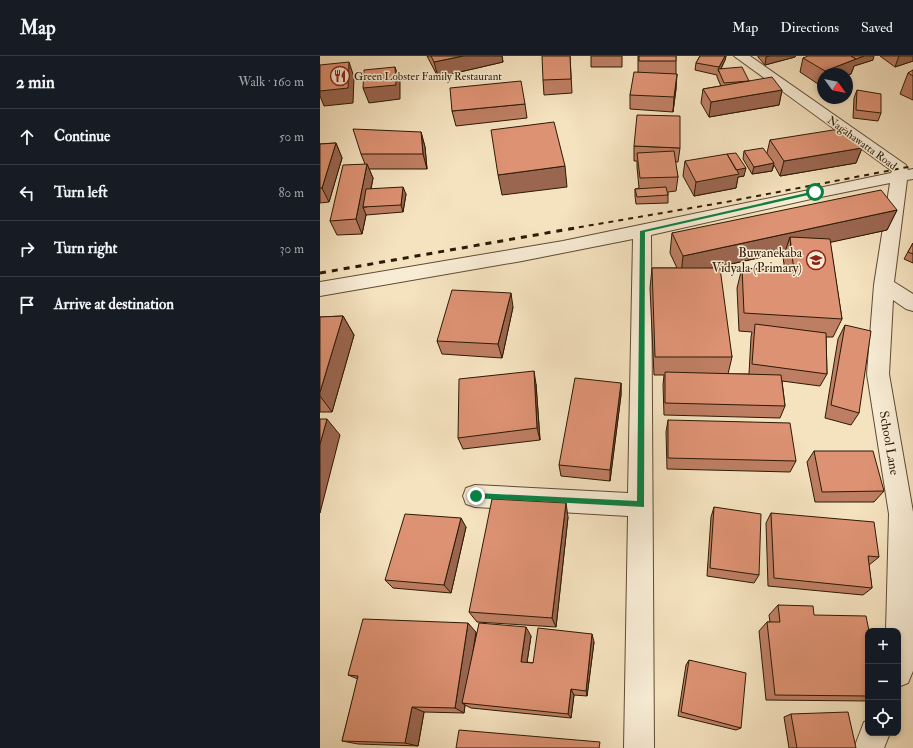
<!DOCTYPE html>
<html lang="en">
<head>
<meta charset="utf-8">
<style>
	body { margin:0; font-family:"IM FELL Double Pica",serif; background:#20242c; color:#f1f3f6 }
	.controls { position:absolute; right:12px; bottom:12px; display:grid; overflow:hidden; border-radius:8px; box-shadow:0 2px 6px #0003 }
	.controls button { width:36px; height:36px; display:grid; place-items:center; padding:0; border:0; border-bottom:1px solid #363941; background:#171b24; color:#f1f3f6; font:20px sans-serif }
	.compass { position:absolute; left:497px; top:12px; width:36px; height:36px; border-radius:50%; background:#171b24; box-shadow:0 2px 6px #0003; rotate:123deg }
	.stop { position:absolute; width:12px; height:12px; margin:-9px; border:3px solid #0b8043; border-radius:50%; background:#fff }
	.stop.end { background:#0b8043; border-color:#fff; box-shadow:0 1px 4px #0008 }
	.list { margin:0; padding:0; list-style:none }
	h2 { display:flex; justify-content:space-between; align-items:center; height:52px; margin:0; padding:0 16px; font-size:17px }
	h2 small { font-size:13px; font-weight:400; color:#9ea1a6 }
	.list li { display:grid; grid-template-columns:26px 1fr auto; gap:12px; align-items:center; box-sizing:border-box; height:56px; padding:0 16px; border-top:1px solid #363941 }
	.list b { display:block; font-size:15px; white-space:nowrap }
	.list em { font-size:13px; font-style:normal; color:#9ea1a6 }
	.icon { flex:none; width:22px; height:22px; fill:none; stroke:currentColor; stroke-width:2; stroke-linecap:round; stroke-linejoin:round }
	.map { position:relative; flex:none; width:593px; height:692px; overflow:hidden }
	header { display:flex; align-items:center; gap:24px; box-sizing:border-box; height:56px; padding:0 20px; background:#171b24; border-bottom:1px solid #363941 }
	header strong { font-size:19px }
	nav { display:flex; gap:22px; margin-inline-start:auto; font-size:14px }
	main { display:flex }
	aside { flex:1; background:#171b24 }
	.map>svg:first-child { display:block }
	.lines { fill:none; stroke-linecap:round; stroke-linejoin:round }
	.minor-casing { stroke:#5e4c33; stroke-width:2 }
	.minor { fill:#f8ecd5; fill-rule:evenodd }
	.rail-far1 { stroke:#2c1a04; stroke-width:2; stroke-dasharray:5 5; stroke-linecap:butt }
	.rail { stroke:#2c1a04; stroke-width:3; stroke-dasharray:6 6; stroke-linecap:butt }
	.wall { fill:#be7e63; stroke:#2c1a04; fill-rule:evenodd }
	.shaded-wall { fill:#9b6650; stroke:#2c1a04 }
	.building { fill:#dd9273; stroke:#2c1a04 }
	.route { fill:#0b8043 }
	.labels { text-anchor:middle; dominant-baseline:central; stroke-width:3; stroke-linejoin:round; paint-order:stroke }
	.far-poi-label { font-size:11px; fill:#2c1a04; stroke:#f8ecd5; text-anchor:start }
	.far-street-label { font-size:11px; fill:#2c1a04; stroke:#f8ecd5 }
	.poi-label { font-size:13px; fill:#2c1a04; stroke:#f8ecd5; text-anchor:end }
	.street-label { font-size:13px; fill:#2c1a04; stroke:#f8ecd5 }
</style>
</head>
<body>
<header>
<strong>Map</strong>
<nav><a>Map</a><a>Directions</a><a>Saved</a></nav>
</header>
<main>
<aside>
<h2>2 min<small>Walk · 160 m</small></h2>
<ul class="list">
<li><svg class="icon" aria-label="ahead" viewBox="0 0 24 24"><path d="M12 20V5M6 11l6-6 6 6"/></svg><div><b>Continue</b></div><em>50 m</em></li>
<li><svg class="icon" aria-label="left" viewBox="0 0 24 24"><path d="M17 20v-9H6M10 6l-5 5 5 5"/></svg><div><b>Turn left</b></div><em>80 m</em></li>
<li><svg class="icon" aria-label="right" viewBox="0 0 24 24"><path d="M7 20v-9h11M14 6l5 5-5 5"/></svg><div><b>Turn right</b></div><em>30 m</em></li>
<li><svg class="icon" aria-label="arrive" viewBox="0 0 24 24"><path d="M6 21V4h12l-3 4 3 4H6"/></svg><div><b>Arrive at destination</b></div></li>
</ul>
</aside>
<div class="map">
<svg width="593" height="692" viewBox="0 0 593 692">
	<rect width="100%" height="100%" fill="#f5e2bf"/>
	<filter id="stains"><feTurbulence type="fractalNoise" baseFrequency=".005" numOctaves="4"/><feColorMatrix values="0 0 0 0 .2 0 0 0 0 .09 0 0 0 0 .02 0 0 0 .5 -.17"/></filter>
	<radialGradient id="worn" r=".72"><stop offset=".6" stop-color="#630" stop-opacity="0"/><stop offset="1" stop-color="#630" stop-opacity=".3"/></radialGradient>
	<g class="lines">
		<g class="minor-casing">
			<path id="minor" d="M414 0H430L586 109 588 114 593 113V123L587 124 574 226 593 238V255L586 253 573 244 569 318 593 456V615L588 627 578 631V575H566L569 458 547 318 554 229 570 127 491 143 331 179 334 692H304L308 460 155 451 146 448 143 440 146 432 155 429 308 437 313 183 202 205 0 240V226L243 185 571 117 572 115Z
				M548 665V677H570L564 692H534L544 666Z"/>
		</g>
		<use href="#minor" class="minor"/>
		<path class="rail-far1" d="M249 173 406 146 593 110"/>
		<path class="rail" d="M0 217 255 172"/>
	</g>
	<path class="wall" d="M107 0H182L183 6 118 21Z
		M250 0 252 37 224 39 223 24Z
		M271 0H302V11H271Z
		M318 0H356V33L353 56 310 53V39L318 16Z
		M380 0H406L405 4 401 13 429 25 462 34 459 49 389 61 381 47 383 33 401 30 397 21V19L375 14 376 7Z
		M438 0H476L475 1 445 9 438 1Z
		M560 0H593V5L575 11Z
		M483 2 553 4 534 10 531 18 527 19V18H503V29L501 30 480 16Z
		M593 14V44L580 38 588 17Z
		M537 34 561 57 558 65 533 62 534 42Z
		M205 48 207 62 136 70 132 55Z
		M101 76 105 91 107 113H49L53 122 51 133 86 138 83 156 46 159 42 178 17 179 10 165 45 108 41 98Z
		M450 84 542 92 536 107 460 120 454 109 452 115 432 118 423 103 424 95 447 97Z
		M16 87 22 102 9 146 0 147V88Z
		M314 90 360 92 358 106H355L358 121 356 135 348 136V147L316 148 315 140V133L319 132 317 111V105H314Z
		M365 105 424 120 418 121 416 132 374 140 363 120Z
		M577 154 567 174 510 186 522 263 513 281H506L507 318 500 330 462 325 465 350 460 362 344 359 343 329 344 319H334L330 232 332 212H357L350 197 352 177ZM465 196 463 201 465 215 422 212 417 232 419 275 432 276 431 281 429 318H408L412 301 393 212Z
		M593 187V207L584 203Z
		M193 251 182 302 122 298 117 285Z
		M23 260 34 279 12 356H0V261Z
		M525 269 539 357 531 369 505 362 518 283Z
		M301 327V339L290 425 241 420 239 409Z
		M216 328 220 384 143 393 138 382Z
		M348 364 476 405 470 416 347 413 346 376Z
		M494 395 564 435 554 446H495L487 406Z
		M394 451 439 519 434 527 387 520 391 461Z
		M451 457 559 501 549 509 552 532 543 539 448 530 446 467Z
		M248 461 236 571 157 566 149 556Z
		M146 471 131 537 73 532 65 524Z
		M458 549 548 575V645L446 644 439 575 447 566H450L449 559Z
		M156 576 154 593 211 580 207 606 213 607 274 586 267 640 254 639 251 662 151 652 145 649 144 657 104 656 98 690 38 688 22 685 38 623 28 619Z
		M369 604 421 672 416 674 358 660 366 609Z
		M471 658 536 692H469L464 661Z"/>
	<path class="shaded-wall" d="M143 0H182L183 6 118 21 114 6Z
		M405 0H406L405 4 399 16 398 14 399 11Z
		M450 0H476L475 1 445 9 446 1Z
		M544 0H554L553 4 534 10 531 18 527 19V18H504L505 15Z
		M579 0H593V5L575 11Z
		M29 6 34 21 33 47 4 50 0 40V35Z
		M75 11 80 25V43L49 47 43 32Z
		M357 18 356 33 353 56 354 41Z
		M503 22V29L501 30Z
		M462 34 459 49 389 61 391 46Z
		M101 76 105 91 107 113 103 98Z
		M16 87 22 102 9 146 2 132Z
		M542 92 536 107 460 120 464 105Z
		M454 107 452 115 432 118 434 111Z
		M47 108 53 122 47 151H43L46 159 42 178 36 163Z
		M245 110 247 131 182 139 178 119Z
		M426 112 424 120 418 121 416 132 374 140 376 126 412 114Z
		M83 131 86 138 83 156 81 149Z
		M577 154 567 174 471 195 470 181 465 196 361 219 363 200Z
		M191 237 193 251 182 302 178 288Z
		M23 260 34 279 12 356 0 340V336Z
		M214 315 216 328 220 384 217 372Z
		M301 327V339L290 425V414Z
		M7 363 20 379 0 457V388Z
		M246 447 248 461 236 571 232 562Z
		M141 462 146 471 131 537 124 529Z
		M148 567 156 576 145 648 142 647 145 649 144 657 135 652Z
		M206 571 211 580 206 613 201 606Z
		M272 578 274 586 267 640 266 635Z
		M251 633 254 639 251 662 248 658Z
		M92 651 104 656 98 690 85 687Z"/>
	<path class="building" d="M111 0H143L114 6Z
		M222 0H250L251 23 223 24Z
		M319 0H356V5H319Z
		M380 0H405L399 11 376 7Z
		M488 0H531L536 3 505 15 483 2Z
		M531 0H544L536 3Z
		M29 6 28 32 0 35V9Z
		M75 11 76 29 43 32 44 14Z
		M422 11 429 25 404 27 398 13Z
		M593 14V20L588 17Z
		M314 16 357 18 354 41 310 39Z
		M452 21 462 34 391 46 383 33Z
		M201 25 205 48 132 55 130 32Z
		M537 34 561 38V57L536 54Z
		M317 59 360 60V92L314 90Z
		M234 66 245 110 178 119 171 74Z
		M526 72 542 92 464 105 450 84Z
		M33 73 101 76 103 98H41Z
		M16 87 2 132H0V88Z
		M443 92 454 107 434 111 424 95Z
		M354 95 358 121 320 122 317 97Z
		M416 97 426 112 416 114 407 98Z
		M407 98 419 118 376 126 365 105Z
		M47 108 36 163 10 165 23 109Z
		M83 131 81 149 43 151 46 133Z
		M346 131 348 139 317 141 315 133Z
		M561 134 577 154 363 200 352 177Z
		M470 181 510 183 522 263 424 257 422 212 474 215Z
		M593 187V198L588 196Z
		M332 212H400L412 301H335Z
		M132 234 191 237 178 288 117 285Z
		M23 260 0 336V261Z
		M435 268 506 277 507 318 432 308Z
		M525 269 551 275 539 357 511 349Z
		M214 315 217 372 138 382 139 323Z
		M345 316 461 319 465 350 345 347Z
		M255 322 301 327 290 414 239 409Z
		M0 363H7L0 388Z
		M348 364 470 367 476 405 348 402Z
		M494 395H553L564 435 502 436Z
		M172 443 246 447 232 562 149 556Z
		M394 451 441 458 439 519 390 512Z
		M451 457 554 466 559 501 548 500 552 532 454 522Z
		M85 458 141 462 124 529 65 524Z
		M458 549 493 550 494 559 546 560 549 575H548V640L455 639 447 566H460Z
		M43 563 148 567 135 652 92 651 85 687 22 685 38 620 28 619Z
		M159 567 206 571 201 606 213 607 218 572 272 578 266 635 251 633 248 658 142 647Z
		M369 604 426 617 421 672 361 656Z
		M528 656 536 692H477L471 658Z
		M139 674 280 686 279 692H136Z"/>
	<path class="route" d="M495 135H497V137L325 176 324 451 153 442 152 440 156 437 317 445 320 175Z"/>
	<defs>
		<g id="restaurant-ring" transform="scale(1)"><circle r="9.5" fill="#f8ecd5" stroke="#8f2418" stroke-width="1.5"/><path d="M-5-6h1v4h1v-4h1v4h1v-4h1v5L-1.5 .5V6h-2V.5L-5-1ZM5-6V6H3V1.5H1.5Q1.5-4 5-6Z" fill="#8f2418"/></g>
		<g id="school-ring" transform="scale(1)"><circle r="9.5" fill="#f8ecd5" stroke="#8f2418" stroke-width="1.5"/><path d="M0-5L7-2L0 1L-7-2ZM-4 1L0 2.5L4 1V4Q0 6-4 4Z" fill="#8f2418"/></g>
	</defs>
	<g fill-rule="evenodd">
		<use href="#restaurant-ring" x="20" y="20"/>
		<use href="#school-ring" x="496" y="204"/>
	</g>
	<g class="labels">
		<g class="far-poi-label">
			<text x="34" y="20">Green Lobster Family Restaurant</text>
		</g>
		<g class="far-street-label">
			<text transform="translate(542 87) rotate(36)">Nagahawatta Road</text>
		</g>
		<g class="poi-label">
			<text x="482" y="197">Buwanekaba<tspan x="482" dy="15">Vidyala (Primary)</tspan></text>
		</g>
		<g class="street-label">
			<text transform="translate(569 387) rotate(80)">School Lane</text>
		</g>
	</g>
	<rect width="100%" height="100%" filter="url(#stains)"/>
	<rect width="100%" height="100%" fill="url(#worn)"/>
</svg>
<div class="controls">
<button>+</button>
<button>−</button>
<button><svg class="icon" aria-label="locate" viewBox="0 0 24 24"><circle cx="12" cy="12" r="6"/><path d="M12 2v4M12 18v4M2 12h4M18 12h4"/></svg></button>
</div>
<svg class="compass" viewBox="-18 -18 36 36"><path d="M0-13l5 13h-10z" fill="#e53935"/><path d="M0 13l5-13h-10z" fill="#9ea1a6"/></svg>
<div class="stop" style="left:495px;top:136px"></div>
<div class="stop end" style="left:156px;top:440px"></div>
</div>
</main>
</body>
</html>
